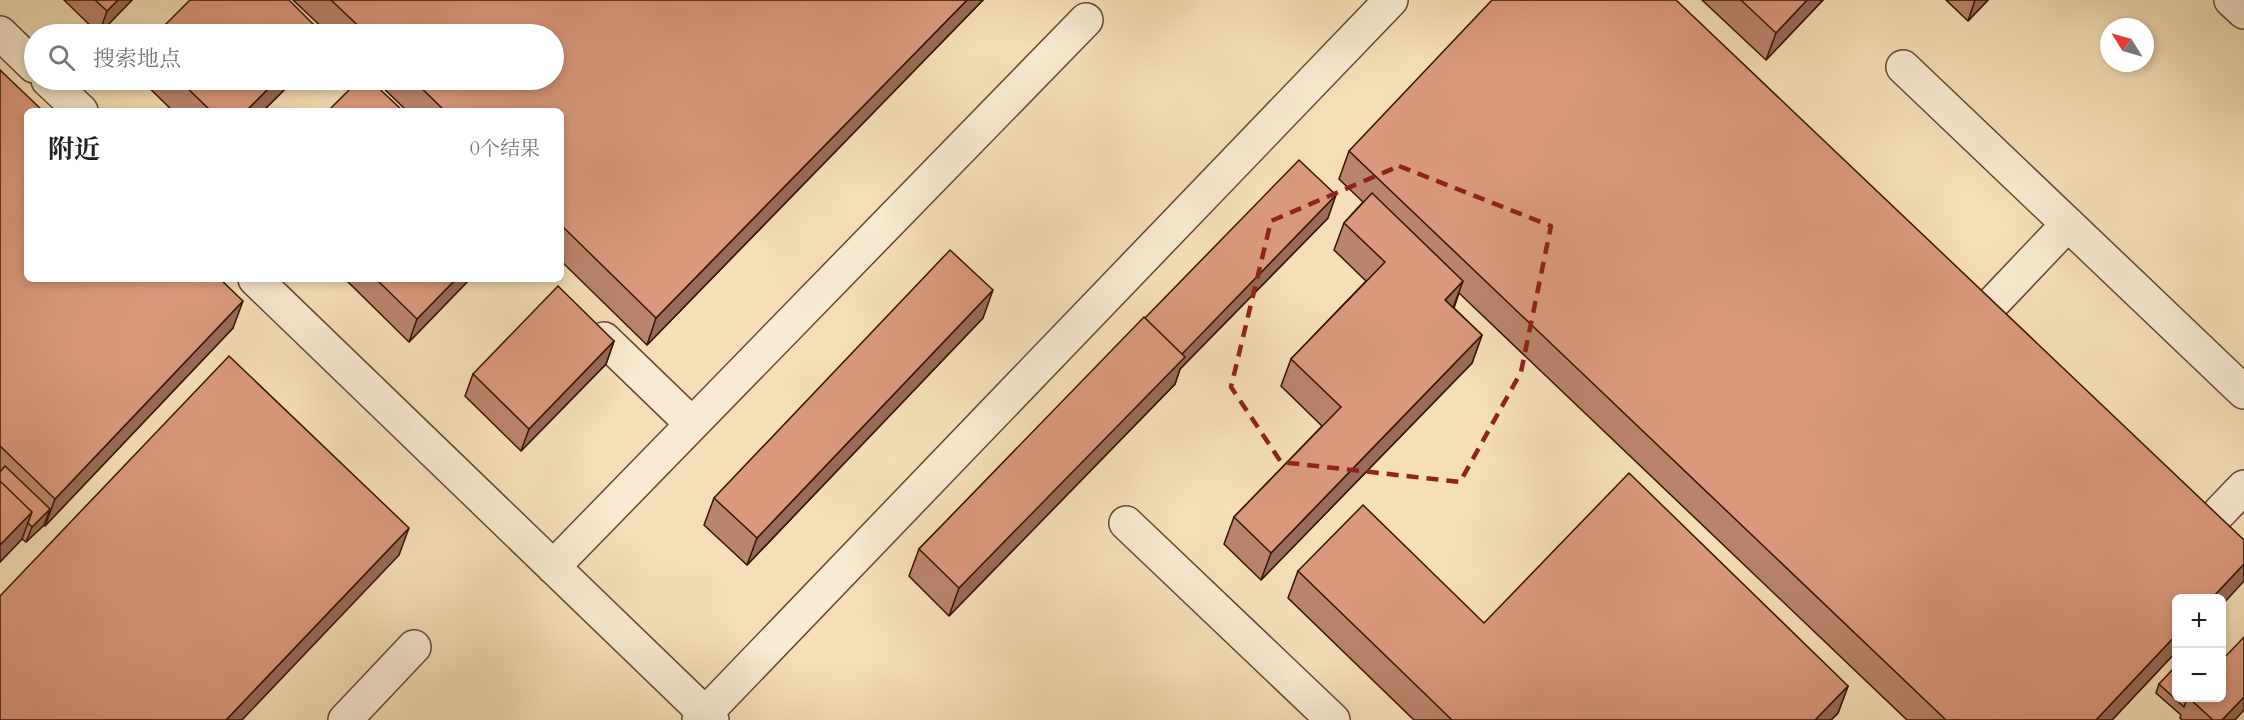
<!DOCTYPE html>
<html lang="zh">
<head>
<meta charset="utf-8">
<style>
	body { margin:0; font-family:Cardo,"Noto Serif SC",serif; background:#f6f6f6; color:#222 }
	.controls { position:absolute; right:18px; bottom:18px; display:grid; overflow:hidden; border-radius:9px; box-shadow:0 3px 9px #0003 }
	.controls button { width:54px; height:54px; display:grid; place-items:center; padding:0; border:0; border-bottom:2px solid #e0e0e0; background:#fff; color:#222; font:30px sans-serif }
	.compass { position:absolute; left:2100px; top:18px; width:54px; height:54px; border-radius:50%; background:#fff; box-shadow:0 3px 9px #0003; rotate:307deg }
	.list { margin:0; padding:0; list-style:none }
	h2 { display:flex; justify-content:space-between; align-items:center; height:78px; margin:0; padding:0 24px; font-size:26px }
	h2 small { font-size:20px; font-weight:400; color:#767676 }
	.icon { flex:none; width:33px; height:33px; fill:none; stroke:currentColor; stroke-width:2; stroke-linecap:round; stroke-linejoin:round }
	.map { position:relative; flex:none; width:2244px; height:720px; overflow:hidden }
	.search { position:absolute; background:#fff; box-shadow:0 3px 9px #0003; left:24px; top:24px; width:540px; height:66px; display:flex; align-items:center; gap:15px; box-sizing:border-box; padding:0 21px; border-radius:33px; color:#767676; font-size:22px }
	.panel { position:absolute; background:#fff; box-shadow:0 3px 9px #0003; left:24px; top:108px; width:540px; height:174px; border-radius:9px }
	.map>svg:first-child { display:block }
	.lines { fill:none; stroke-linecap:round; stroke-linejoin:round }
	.minor-casing { stroke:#654830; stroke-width:36 }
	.minor { stroke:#f9ead1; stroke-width:33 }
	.wall { fill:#bb846c; stroke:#351503; stroke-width:1.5 }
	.shaded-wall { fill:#996b58; stroke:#351503; stroke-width:1.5 }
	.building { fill:#da997d; stroke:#351503; stroke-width:1.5 }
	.marked { fill:none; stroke:#8f2418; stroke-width:4.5; stroke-dasharray:12 8; stroke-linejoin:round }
</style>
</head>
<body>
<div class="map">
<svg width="2244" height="720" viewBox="0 0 2244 720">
	<rect width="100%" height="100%" fill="#f6dfb8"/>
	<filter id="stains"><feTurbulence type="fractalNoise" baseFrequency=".00333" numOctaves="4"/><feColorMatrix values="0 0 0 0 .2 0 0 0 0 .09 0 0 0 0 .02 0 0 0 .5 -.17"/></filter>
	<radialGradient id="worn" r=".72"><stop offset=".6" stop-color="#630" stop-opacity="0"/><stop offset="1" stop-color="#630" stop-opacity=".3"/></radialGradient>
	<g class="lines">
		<g class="minor-casing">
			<path id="minor" d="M2231 0 2244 12
				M0 33 34 66
				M1903 67 2244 392
				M48 80 81 111
				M255 279 712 720
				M1992 304 2068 224
				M604 339 692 424
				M2220 512 2244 487
				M1126 523 1333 720
				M553 567 1086 20
				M345 720 414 647
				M699 720 1391 0"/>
		</g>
		<use href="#minor" class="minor"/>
	</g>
	<path class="wall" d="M64 0H132L99 34Z
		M293 0H983L647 345 561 261V111H407L375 80H554V34H329Z
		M1702 0H1823L1766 60Z
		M1946 0H1988L1968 21Z
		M0 70 233 328 45 526 44 525 26 542 22 539 0 562Z
		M141 80H294L263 111H173Z
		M1349 151 2176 598V652L2112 720H1907L1459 293 1454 308 1482 335 1472 363 1261 580 1224 544 1234 517 1322 426 1281 386 1291 359 1366 281 1334 250 1344 223 1363 202 1339 179Z
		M1328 218 1180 369 1175 384 949 616 909 576 919 549 1145 318Z
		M345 279H470L409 342Z
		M983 318 747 565 704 525 714 498Z
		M614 341 606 364 521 451 465 396 473 374Z
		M1298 571 1484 623 1848 686 1838 713 1831 720H1414L1288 598Z
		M2159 684 2176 698H2222L2235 720H2182L2180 718 2181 715 2156 693Z"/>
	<path class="shaded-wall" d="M118 0H132L99 34 107 11Z
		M967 0H983L647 345 656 318Z
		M1807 0H1823L1766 60 1776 33Z
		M1975 0H1988L1968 21Z
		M277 80H294L263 111H246Z
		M1336 195 1328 218 1180 369 1175 384 949 616 959 588 1178 357Z
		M456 279H470L409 342 417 319Z
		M1463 281 1453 308 1445 300Z
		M993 290 983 318 747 565 757 538Z
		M243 301 233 328 45 526 55 499Z
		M1482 335 1472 363 1261 580 1271 553Z
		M614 341 606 364 521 451 529 429Z
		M50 509 44 525 26 542 32 527Z
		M32 512 22 539 0 562V545Z
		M409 528 399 555 242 720H226Z
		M2244 564V581L2222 605V598H2212Z
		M2176 635V652L2112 720H2096Z
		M1848 686 1838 713 1831 720H1815Z
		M2244 697V710L2235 720H2222Z"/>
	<path class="building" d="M95 0H118L107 11Z
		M190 0H289L322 33 321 34H156Z
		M331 0H967L656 318 561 225V111H445L413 80H554V34H367Z
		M1492 0H1676L2244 540V564L2212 598H2176V635L2096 720H1946L1349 151Z
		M1741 0H1807L1776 33Z
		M0 70 43 111H27V279H220L243 301 55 499 0 446Z
		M179 80H277L246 111H211Z
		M359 80H370L403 111H328Z
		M1299 160 1336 195 1182 354 1145 318Z
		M1372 193 1463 281 1445 300 1482 335 1271 553 1234 517 1341 407 1291 359 1385 262 1344 223Z
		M950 250 993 290 757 538 714 498Z
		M376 279H456L417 319Z
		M558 286 614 341 529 429 473 374Z
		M1144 317 1185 357 959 588 919 549Z
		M229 356 409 528 226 720H0V596Z
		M5 466 50 509 32 527 28 523 32 512 0 481V472Z
		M1629 473 1848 686 1815 720H1452L1298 571 1363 505 1484 623Z
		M0 481 32 512 0 545Z
		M2244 637V697L2222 720H2213L2189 698H2222V660Z
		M2176 666V698H2187L2184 707 2159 684Z"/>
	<path class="marked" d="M1399 166 1551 226 1521 372 1460 482 1281 462 1231 387 1271 221Z"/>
	<rect width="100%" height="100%" filter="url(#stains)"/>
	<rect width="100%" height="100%" fill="url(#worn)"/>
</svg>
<div class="controls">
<button>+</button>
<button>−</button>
</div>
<svg class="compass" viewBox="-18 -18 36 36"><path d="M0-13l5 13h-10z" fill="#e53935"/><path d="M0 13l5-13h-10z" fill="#767676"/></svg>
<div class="search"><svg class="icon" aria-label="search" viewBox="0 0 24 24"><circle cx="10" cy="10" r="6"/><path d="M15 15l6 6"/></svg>搜索地点</div>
<section class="panel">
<h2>附近<small>0个结果</small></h2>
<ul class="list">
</ul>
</section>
</div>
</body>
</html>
